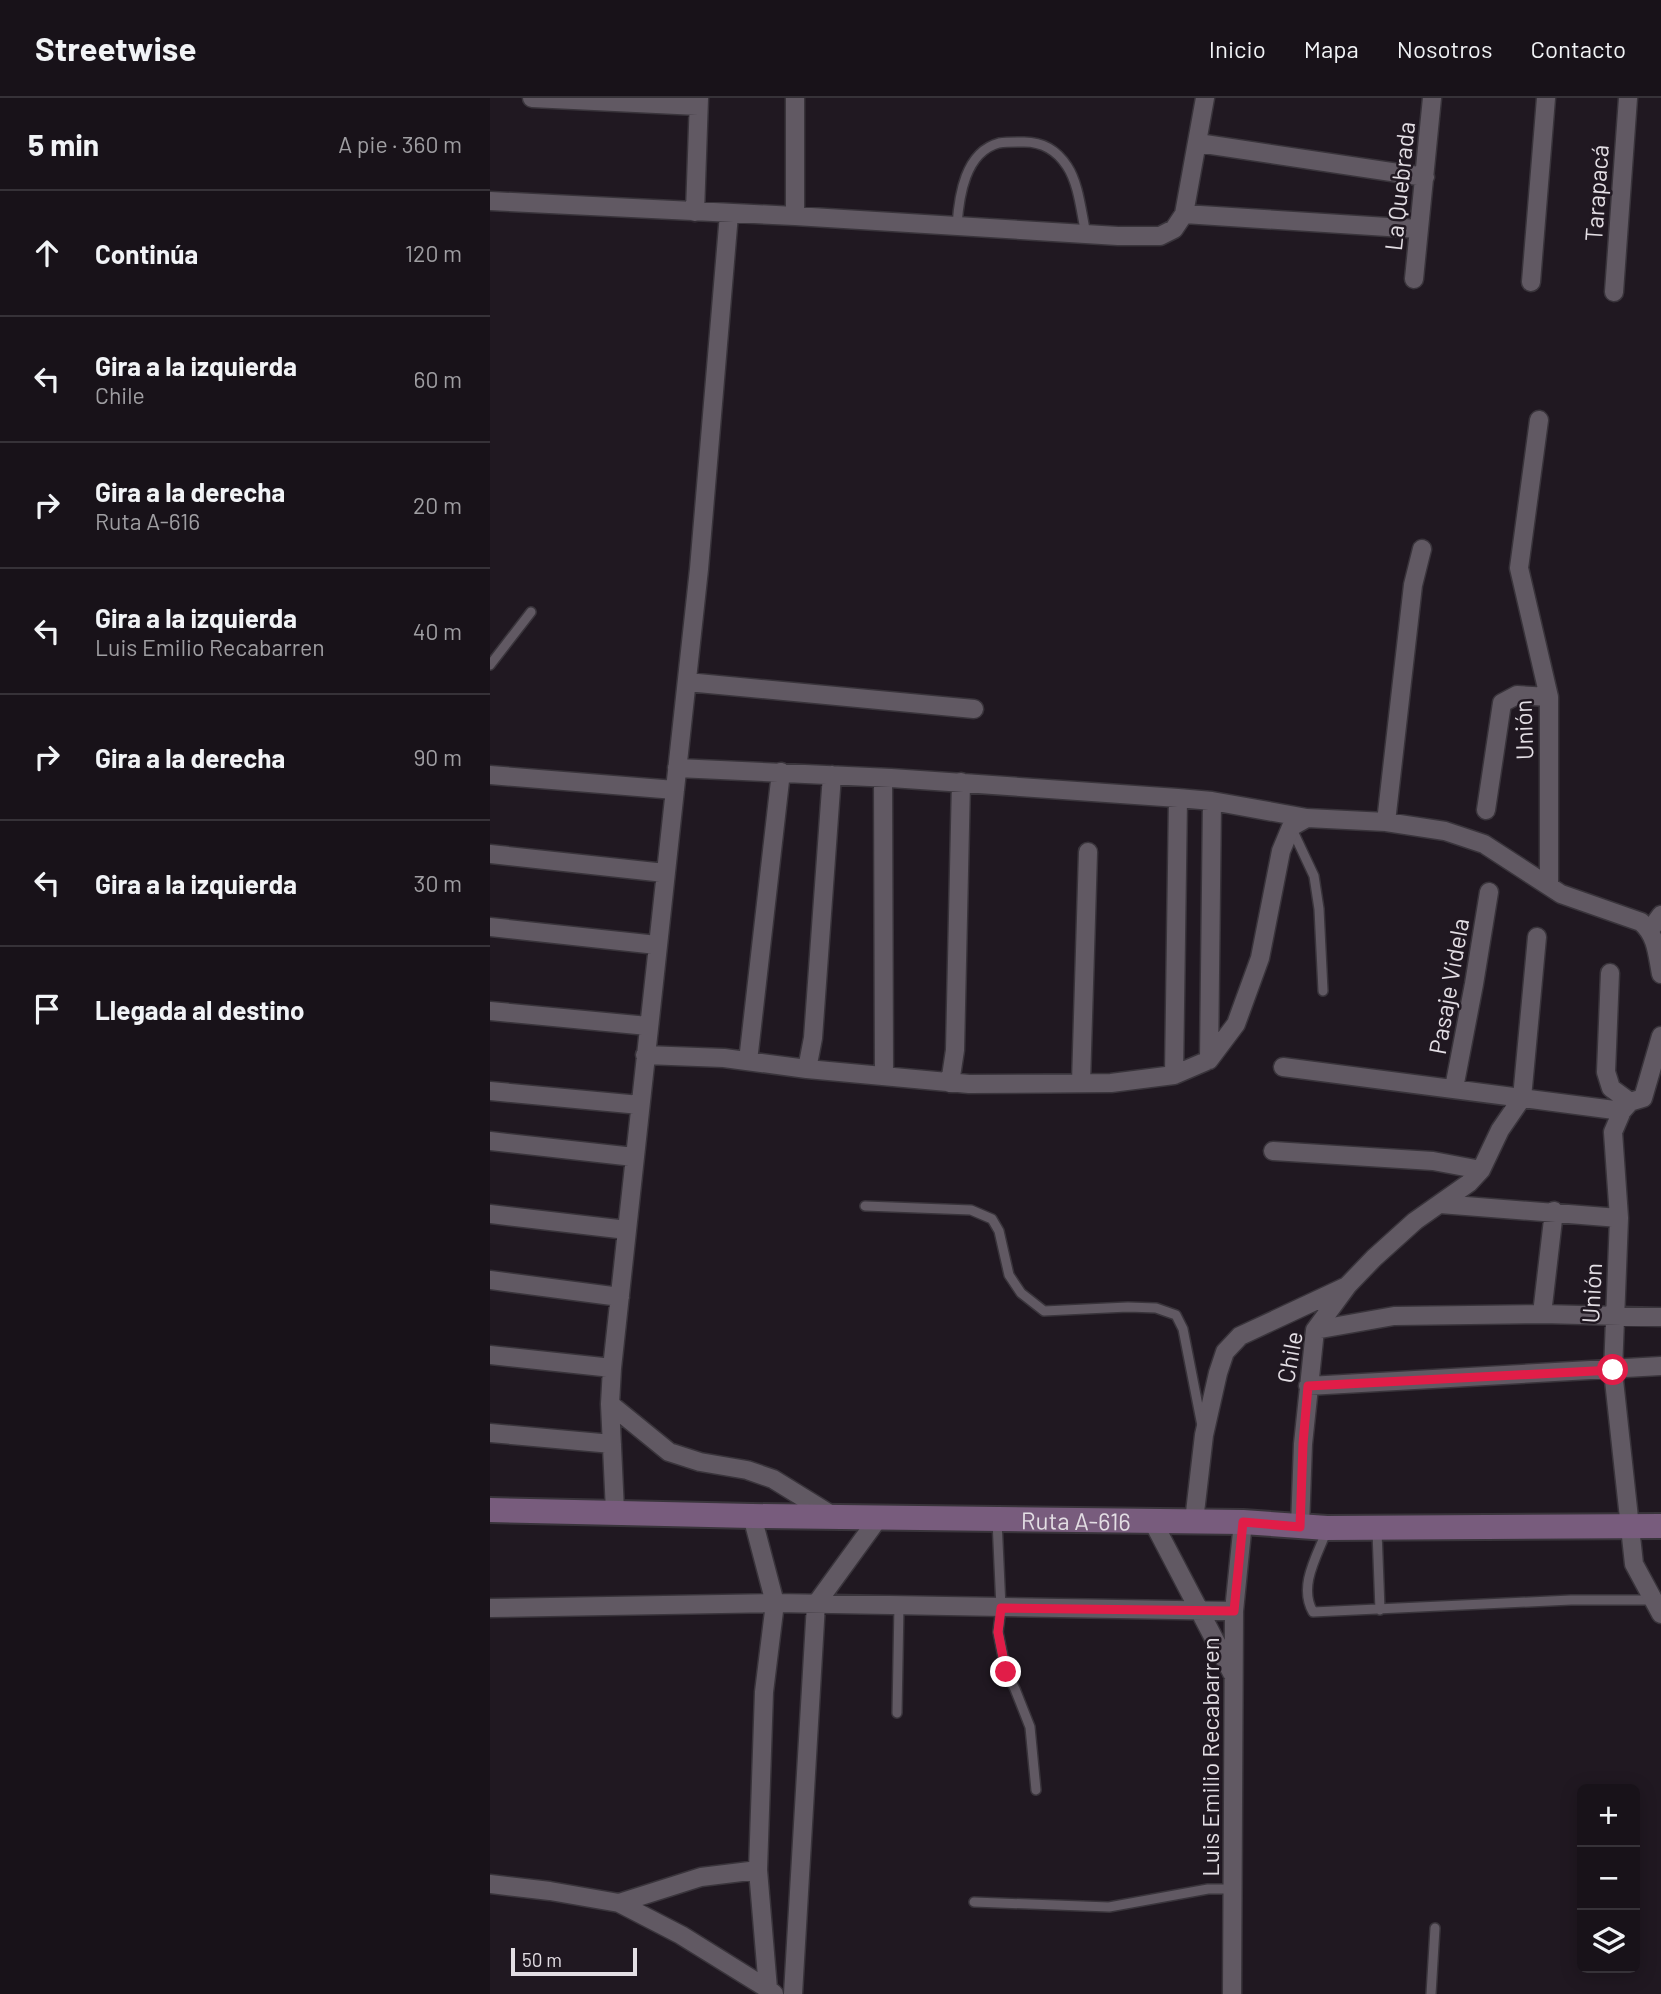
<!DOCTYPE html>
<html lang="es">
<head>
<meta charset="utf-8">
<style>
	body { margin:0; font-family:Barlow,sans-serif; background:#252026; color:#f1f3f6 }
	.controls { position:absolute; right:21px; bottom:21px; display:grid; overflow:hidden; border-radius:10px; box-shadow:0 4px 18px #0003 }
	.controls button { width:63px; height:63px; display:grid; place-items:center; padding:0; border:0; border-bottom:2px solid #363238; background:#181219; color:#f1f3f6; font:35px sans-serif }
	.scale { position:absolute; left:21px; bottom:18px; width:126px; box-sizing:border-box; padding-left:7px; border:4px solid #e3dee4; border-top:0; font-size:19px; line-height:24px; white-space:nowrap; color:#e3dee4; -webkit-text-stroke:5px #201821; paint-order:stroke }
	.stop { position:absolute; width:21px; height:21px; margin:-16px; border:5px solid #e11d48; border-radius:50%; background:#fff }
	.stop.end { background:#e11d48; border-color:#fff; box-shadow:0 2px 7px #0008 }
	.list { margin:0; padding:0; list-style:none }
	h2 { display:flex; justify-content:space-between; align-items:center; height:91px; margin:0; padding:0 28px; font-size:30px }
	h2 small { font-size:23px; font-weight:400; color:#9f9ea2 }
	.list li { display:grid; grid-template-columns:46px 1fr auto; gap:21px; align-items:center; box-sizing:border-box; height:126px; padding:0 28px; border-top:2px solid #363238 }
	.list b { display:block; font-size:26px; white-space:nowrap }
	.list p { margin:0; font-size:23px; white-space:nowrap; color:#9f9ea2 }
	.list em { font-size:23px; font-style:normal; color:#9f9ea2 }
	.icon { flex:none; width:38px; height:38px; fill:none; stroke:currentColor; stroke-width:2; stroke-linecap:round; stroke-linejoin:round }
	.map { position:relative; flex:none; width:1171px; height:1896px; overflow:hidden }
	header { display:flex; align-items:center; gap:42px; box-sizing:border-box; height:98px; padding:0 35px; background:#181219; border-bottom:2px solid #363238 }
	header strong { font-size:33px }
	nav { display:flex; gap:38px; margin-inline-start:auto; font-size:24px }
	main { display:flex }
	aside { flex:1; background:#181219 }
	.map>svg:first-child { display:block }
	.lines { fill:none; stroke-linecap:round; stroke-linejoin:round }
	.lane-casing { stroke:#39343b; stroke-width:12 }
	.street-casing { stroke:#39343b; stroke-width:21 }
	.secondary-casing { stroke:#39343b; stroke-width:28 }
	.lane { stroke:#615963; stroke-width:9 }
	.street { stroke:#615963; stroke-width:18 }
	.secondary { stroke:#785c7d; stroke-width:24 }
	.route { stroke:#e11d48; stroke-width:9 }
	.labels { text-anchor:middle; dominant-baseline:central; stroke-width:5; stroke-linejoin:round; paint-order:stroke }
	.street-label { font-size:24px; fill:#e3dee4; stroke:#201821 }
</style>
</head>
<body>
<header>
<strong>Streetwise</strong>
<nav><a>Inicio</a><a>Mapa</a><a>Nosotros</a><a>Contacto</a></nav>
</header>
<main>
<aside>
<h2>5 min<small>A pie · 360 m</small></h2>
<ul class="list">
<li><svg class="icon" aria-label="ahead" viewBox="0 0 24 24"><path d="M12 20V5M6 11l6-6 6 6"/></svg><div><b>Continúa</b></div><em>120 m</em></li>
<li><svg class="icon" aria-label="left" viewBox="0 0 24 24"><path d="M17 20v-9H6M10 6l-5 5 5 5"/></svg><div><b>Gira a la izquierda</b><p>Chile</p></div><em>60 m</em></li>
<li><svg class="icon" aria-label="right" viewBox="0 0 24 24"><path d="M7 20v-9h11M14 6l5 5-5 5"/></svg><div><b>Gira a la derecha</b><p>Ruta A-616</p></div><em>20 m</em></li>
<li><svg class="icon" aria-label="left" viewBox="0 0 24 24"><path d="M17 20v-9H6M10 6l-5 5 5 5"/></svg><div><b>Gira a la izquierda</b><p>Luis Emilio Recabarren</p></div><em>40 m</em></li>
<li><svg class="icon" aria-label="right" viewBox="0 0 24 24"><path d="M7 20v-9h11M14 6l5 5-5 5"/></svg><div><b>Gira a la derecha</b></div><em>90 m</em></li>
<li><svg class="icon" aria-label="left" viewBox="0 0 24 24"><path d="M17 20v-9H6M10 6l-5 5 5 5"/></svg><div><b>Gira a la izquierda</b></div><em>30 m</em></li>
<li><svg class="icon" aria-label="arrive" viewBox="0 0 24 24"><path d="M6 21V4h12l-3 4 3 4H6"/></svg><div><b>Llegada al destino</b></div></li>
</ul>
</aside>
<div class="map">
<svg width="1171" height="1896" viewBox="0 0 1171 1896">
	<rect width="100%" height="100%" fill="#201821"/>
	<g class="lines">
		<g class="lane-casing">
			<path id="lane" d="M467 127C469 98 475 54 509 45 516 44 524 44 531 44 551 43 566 51 577 68 589 86 591 114 596 136
				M0 567 41 514
				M801 729 824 778 829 811 833 893
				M375 1108 481 1112 502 1121 509 1133 519 1177 531 1195 554 1213 638 1209 666 1210 686 1217 693 1231 712 1328
				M507 1422 511 1510 508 1534 516 1574 525 1591 540 1629 546 1692
				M837 1432C827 1458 808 1488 823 1514L1081 1502H1162
				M887 1433 890 1512
				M407 1615 409 1507
				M484 1804 619 1809 718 1791H743
				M941 1896 945 1830"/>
		</g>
		<g class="street-casing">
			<path id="street" d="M42 0 208 8
				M305 0V118
				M708 45 935 79
				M0 103 305 118 628 138H670L684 131 694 116 715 0
				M205 114 209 0
				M694 116 929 131
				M924 181 942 0
				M1041 184 1056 0
				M1124 194 1138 0
				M1049 322 1029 470 1059 599V788
				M197 584 484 611
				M187 670 401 680 688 700 722 703 817 720
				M0 677 185 692
				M393 680 394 977
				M996 712 1012 605 1027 597 1059 599
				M896 724 923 487 932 451
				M0 756 175 775
				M0 829 167 847
				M1160 832 1171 817
				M1120 875 1116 974 1121 990 1140 1004
				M0 913 158 928
				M1171 938 1153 1000 1140 1004 1132 1013 1123 1034 1129 1120 1123 1273 1144 1466 1171 1516
				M155 957 234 960 317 971 479 986 621 985 684 977 719 962 746 926 770 860 791 753 801 729 817 720 896 724 955 733 994 746 1071 796 1151 824C1167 838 1167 856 1171 876
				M719 962 722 703
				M258 963 291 674
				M793 969 1132 1013
				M317 971 323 940 342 677
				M684 977 688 700
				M460 985 465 952 471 684
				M591 985 598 754
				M964 990 984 886 999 794
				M0 993 150 1007
				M0 1043 144 1059
				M783 1053 943 1063 991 1072
				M950 1106 1129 1120
				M0 1116 137 1132
				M0 1182 130 1199
				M1052 1216 1064 1113
				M825 1232 904 1218 1052 1216 1171 1219
				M0 1257 122 1270
				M818 1288 1171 1268
				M120 1306 179 1354 210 1364 257 1372 283 1381 343 1418
				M0 1335 122 1346
				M125 1413 120 1306 122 1270 209 471 239 116
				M262 1418 285 1505 274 1594 268 1772 278 1891 284 1896
				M662 1422 742 1575
				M704 1423 714 1337 728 1275 735 1254 750 1238 855 1189
				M810 1429 813 1346 825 1232 858 1187 884 1160 925 1123 979 1085 991 1072 1010 1032 1032 1000 1047 839
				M0 1510 285 1505 744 1513
				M0 1786 60 1793 129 1805 191 1837 278 1891
				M129 1805 211 1779 268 1772
				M303 1896 326 1506 390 1418
				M742 1896 744 1513 753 1424"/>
		</g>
		<g class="secondary-casing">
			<g id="secondary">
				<path id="s1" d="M0 1412 262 1418 753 1424 837 1430 1171 1428"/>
			</g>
		</g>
		<use href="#lane" class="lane"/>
		<use href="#street" class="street"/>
		<use href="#secondary" class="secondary"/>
	</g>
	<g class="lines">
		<path class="route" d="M516 1574 508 1534 511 1510 744 1513 753 1424 810 1429 813 1346 818 1288 1123 1272"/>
	</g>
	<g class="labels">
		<g class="street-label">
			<text transform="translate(909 88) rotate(-84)">La Quebrada</text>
			<text transform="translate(1106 95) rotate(-86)">Tarapacá</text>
			<text transform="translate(1033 632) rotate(-92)">Unión</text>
			<text transform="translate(958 888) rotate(-80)">Pasaje Videla</text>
			<text transform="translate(1101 1195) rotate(-87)">Unión</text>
			<text transform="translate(799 1259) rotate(-80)">Chile</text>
			<text stroke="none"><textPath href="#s1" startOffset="586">Ruta A-616</textPath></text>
			<text transform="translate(719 1659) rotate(-90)">Luis Emilio Recabarren</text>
		</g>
	</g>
</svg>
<div class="controls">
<button>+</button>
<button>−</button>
<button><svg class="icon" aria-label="layers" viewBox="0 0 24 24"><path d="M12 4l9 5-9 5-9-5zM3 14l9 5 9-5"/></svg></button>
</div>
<div class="scale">50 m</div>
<div class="stop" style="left:1123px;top:1272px"></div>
<div class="stop end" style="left:516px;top:1574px"></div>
</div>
</main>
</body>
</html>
